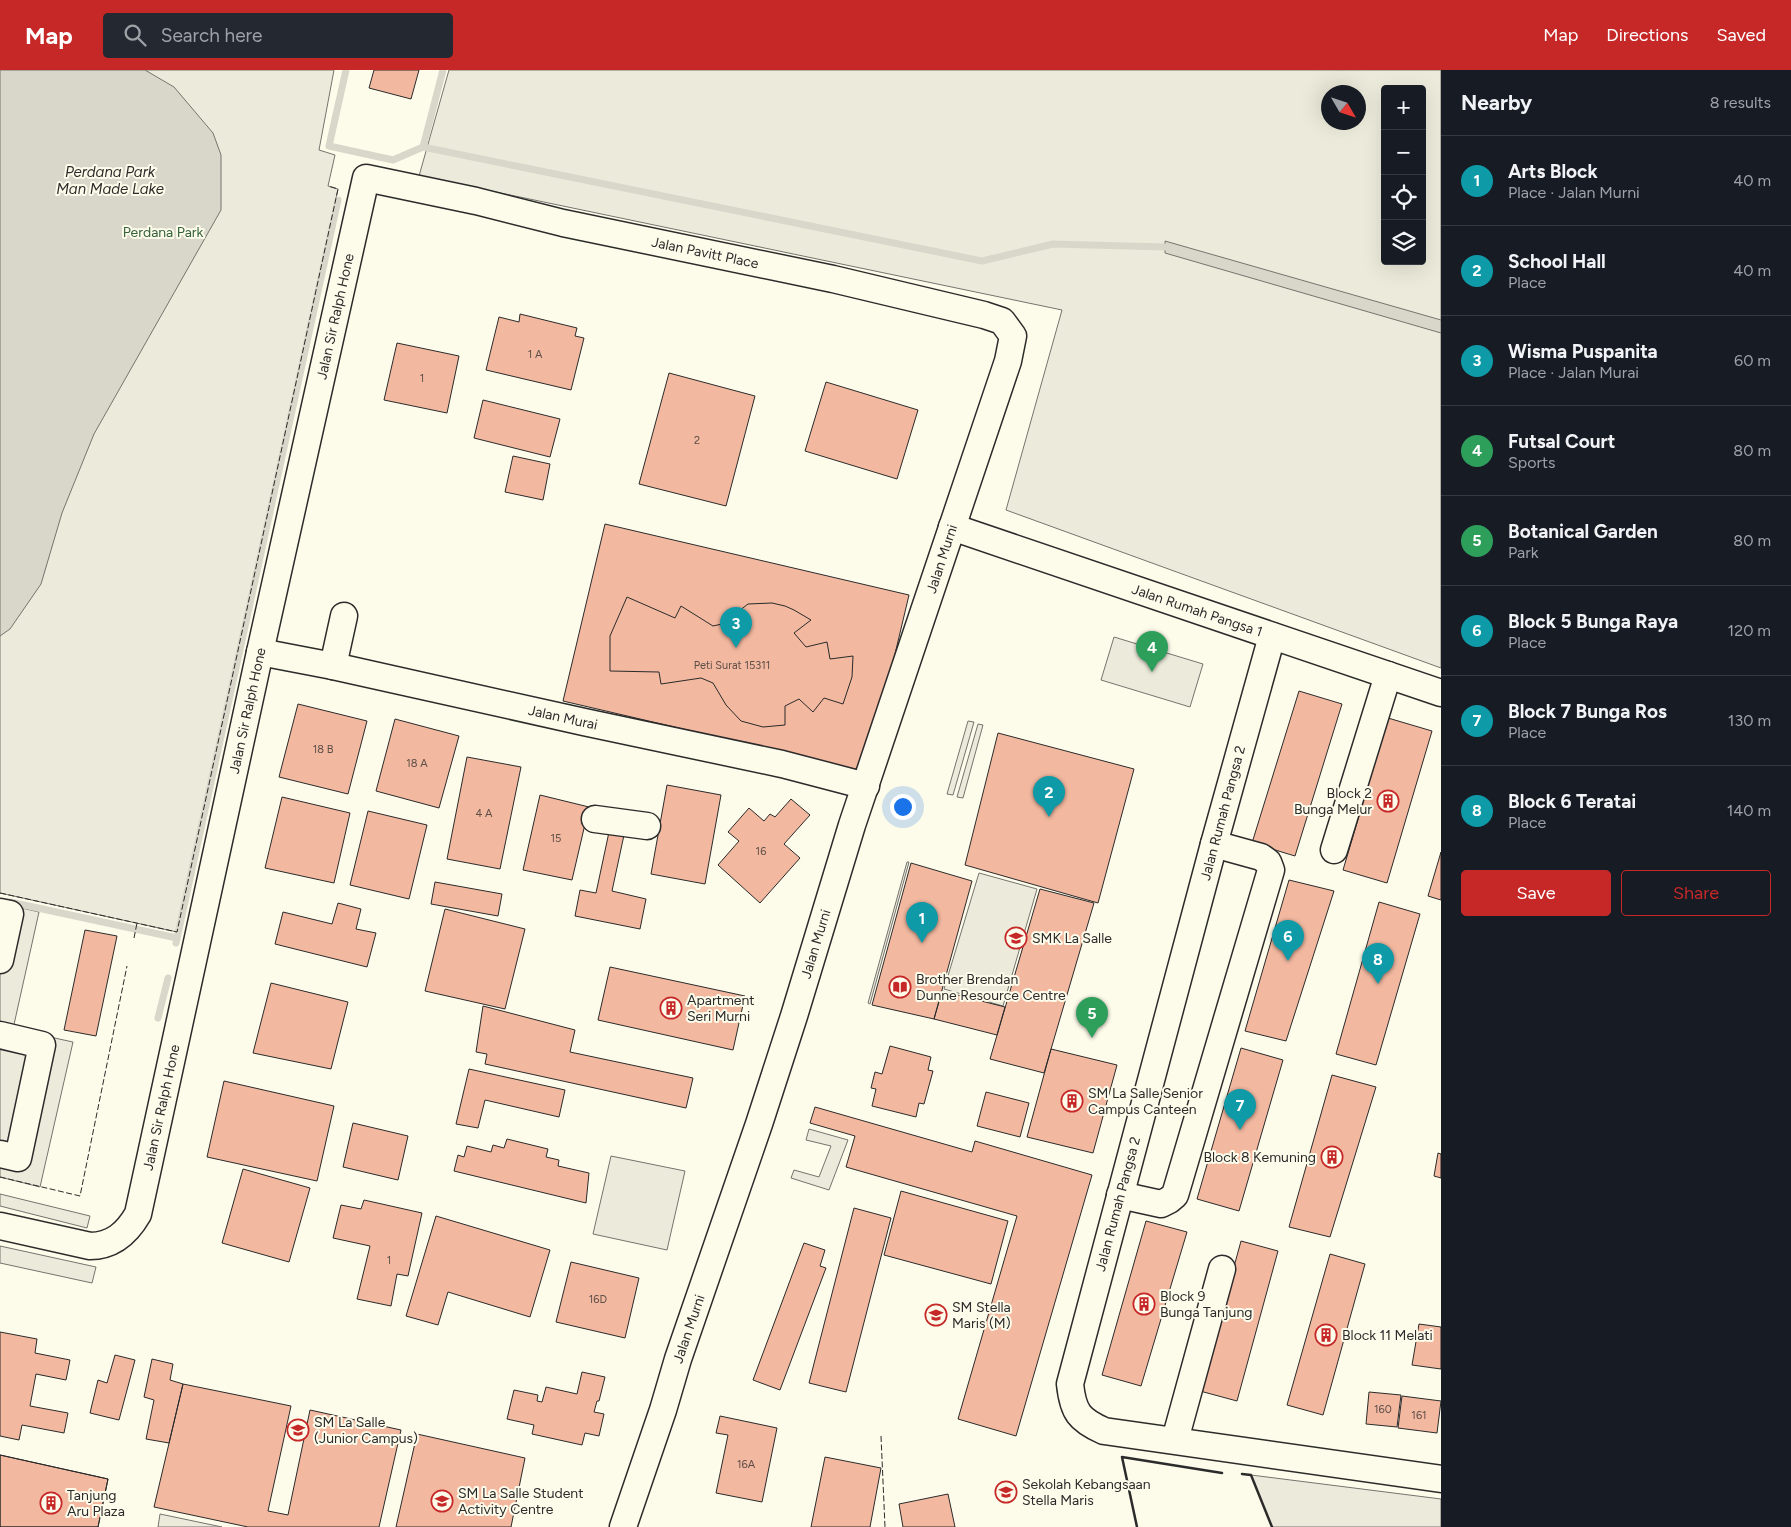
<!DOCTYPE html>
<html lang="en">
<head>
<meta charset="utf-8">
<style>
	body { margin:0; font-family:Figtree,sans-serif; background:#242831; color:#f1f3f6 }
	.controls { position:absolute; right:15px; top:15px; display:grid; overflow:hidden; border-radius:5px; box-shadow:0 5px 20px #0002 }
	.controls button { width:45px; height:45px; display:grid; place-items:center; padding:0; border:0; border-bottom:1px solid #363941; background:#171b24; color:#f1f3f6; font:25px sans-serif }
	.compass { position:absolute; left:1321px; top:15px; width:45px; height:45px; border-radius:50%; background:#171b24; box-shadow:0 5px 20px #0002; rotate:129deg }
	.you { position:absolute; left:902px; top:736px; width:18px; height:18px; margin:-12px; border:4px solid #fff; border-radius:50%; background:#1a73e8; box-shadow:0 0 0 8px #1a73e833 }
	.badge { display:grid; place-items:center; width:32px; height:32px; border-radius:50%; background:#c62828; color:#fff; font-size:16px; font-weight:700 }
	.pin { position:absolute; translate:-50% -41px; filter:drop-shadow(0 1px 2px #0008) }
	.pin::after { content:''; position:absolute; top:26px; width:18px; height:15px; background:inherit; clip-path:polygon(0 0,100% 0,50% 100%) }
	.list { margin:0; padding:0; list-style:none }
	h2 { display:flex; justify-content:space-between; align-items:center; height:65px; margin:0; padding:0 20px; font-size:21px }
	h2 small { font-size:16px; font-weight:400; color:#9ea1a6 }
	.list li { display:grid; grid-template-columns:32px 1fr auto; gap:15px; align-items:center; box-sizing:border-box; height:90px; padding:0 20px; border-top:1px solid #363941 }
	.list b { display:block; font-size:19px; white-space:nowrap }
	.list p { margin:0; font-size:16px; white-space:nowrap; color:#9ea1a6 }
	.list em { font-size:16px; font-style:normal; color:#9ea1a6 }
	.actions { display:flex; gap:10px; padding:15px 20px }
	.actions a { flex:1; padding:11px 0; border:1px solid #c62828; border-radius:5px; text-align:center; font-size:18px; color:#c62828 }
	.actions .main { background:#c62828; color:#fff }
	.icon { flex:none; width:28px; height:28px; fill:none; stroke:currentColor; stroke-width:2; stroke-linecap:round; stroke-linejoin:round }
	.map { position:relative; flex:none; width:1441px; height:1457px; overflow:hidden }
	header { display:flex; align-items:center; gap:30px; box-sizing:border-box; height:70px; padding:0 25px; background:#c62828; color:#fff }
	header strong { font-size:24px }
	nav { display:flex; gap:28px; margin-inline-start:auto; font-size:18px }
	.search { width:350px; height:45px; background:#242831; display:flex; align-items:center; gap:12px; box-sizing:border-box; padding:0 18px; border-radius:5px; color:#9ea1a6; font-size:19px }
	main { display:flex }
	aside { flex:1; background:#171b24 }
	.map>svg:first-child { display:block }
	.green { fill:#ecebdb; stroke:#74746e; fill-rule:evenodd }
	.parking { fill:#eceadb; stroke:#74746e }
	.water { fill:#d8d7c9; stroke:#74746e }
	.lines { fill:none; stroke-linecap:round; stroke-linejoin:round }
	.stream { stroke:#d8d7c9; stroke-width:7 }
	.building { fill:#f2b8a0; stroke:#2b2b2b }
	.minor-casing { stroke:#2b2b2b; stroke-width:29 }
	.minor { stroke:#fdfbea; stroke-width:26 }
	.fence { stroke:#2b2b2b; stroke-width:1; stroke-dasharray:6 2.5; stroke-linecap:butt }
	.wall { stroke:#2b2b2b; stroke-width:2.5 }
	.labels { text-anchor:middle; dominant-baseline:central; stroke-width:4; stroke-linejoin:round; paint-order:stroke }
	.number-label { font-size:11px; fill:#5d4e48 }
	.park-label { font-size:14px; fill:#34623c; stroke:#fdfbea }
	.street-label { font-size:14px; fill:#2b2b2b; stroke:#fdfbea }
	.poi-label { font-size:14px; fill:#2b2b2b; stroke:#fdfbea; text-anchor:start }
	.water-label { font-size:15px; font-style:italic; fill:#2b2b2b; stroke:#fdfbea }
</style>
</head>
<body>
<header>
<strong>Map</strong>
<div class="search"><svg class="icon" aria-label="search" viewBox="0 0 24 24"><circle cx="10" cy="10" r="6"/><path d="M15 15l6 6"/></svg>Search here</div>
<nav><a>Map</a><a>Directions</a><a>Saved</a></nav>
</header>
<main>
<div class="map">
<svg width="1441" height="1457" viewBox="0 0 1441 1457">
	<rect width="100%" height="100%" fill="#fdfbea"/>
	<path class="green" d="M0 0H334L319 80 335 85 328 116 338 119 177 862 0 823Z
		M449 0H1441V598L1006 440 1062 240 419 106ZM1385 19H1422V191H1385ZM1328 22H1358V52H1328Z
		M1114 567 1203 594 1190 637 1101 610Z
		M979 803 1037 819 1003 936 944 919Z
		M1251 1405 1441 1429V1457H1272Z"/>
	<path class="parking" d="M968 651 974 652 953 725 947 724Z
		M978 654 983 655 963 728 957 727Z
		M907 792H909L870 934 868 933Z
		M0 833 39 842 13 959 73 972 40 1117 0 1107Z
		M809 1059 848 1070 829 1120 791 1108 794 1100 819 1107 831 1076 806 1070Z
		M611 1086 685 1101 667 1180 593 1164Z
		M0 1124 90 1146 87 1158 0 1136Z
		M0 1176 96 1197 92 1213 0 1193Z
		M160 1444 222 1457H158Z"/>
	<path class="water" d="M0 0H145L174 17 213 63 221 85V140L94 364 62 443 41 514 10 559 0 566Z
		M1165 171 1441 250V263L1165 183Z"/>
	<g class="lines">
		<path class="stream" d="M346 0 329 76 393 90 423 77 982 191 1053 174 1165 177
			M423 77 443 0
			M10 832 177 868
			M176 873 338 130
			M158 948 168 908"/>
	</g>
	<path class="building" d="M374 0H419L411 29 369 18Z
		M520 244 577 258 575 266 584 268 571 320 486 300 499 247 519 252Z
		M397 273 459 286 447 343 384 330Z
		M669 303 755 326 726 436 639 414Z
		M826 312 918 340 897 409 805 381Z
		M483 330 560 349 550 387 474 368Z
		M513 386 550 394 543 430 505 422Z
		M605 454 909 525 867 702 563 631Z
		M627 527 675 548 681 536 713 556 722 554 748 534 772 533 785 536 794 540 811 550 794 563 806 577 827 572 830 589 853 586 852 607 843 634 824 628 813 642 799 629 785 636V655L763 657 741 651 726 635 713 613 701 608 661 614 659 602 610 601V566Z
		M1299 621 1342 634 1295 786 1252 773Z
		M298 634 367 651 348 724 279 707Z
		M1388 648 1432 661 1387 813 1343 800Z
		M395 649 459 666 439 738 376 721Z
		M998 663 1134 699 1098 833 965 795Z
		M467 687 521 697 500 799 447 789Z
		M667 715 721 725 705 814 651 804Z
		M540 725 589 737 572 810 523 800Z
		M282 727 350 743 334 813 265 798Z
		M791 729 810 745 784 774 800 788 760 833 718 795 739 771 728 762 749 738 764 751 770 744 775 747Z
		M368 741 427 755 409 829 350 815Z
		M609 762 624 765 612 821 646 829 640 859 575 846 580 820 596 823Z
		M1441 782V830L1428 826Z
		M911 793 972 811 934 949 872 935Z
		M1289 810 1334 821 1286 971 1245 961Z
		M435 812 502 824 498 846 431 834Z
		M1040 819 1094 833 1044 1003 990 989Z
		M1379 832 1420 844 1376 995 1336 984Z
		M338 833 361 839 356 859 376 863 367 897 275 874 283 842 332 854Z
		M445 839 525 859 505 939 425 921Z
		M85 860 117 866 96 966 64 960Z
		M610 897 745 926 733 980 598 950Z
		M271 913 348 932 331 999 253 983Z
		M942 921 1005 937 997 965 934 949Z
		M483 936 575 960 570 982 693 1008 686 1038 485 994 487 984 476 982Z
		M890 976 931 987 928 1000 933 1001 924 1034 919 1033 916 1047 872 1036 876 1019 871 1018 875 1002 882 1004Z
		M1241 978 1283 990 1239 1141 1197 1129Z
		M1051 979 1117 995 1093 1083 1027 1067Z
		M469 999 565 1020 559 1047 485 1030 478 1058 456 1054Z
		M1332 1005 1376 1017 1330 1167 1289 1157Z
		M224 1011 334 1036 317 1111 207 1087Z
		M986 1022 1029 1033 1020 1067 977 1056Z
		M815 1037 972 1082 975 1071 1092 1105 1016 1366 958 1349 1017 1146 846 1097 855 1066 810 1053Z
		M353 1053 408 1066 398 1110 343 1097Z
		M507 1069 548 1079 546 1087 559 1090 558 1096 589 1103 586 1133 454 1101 458 1085 464 1087 467 1076 491 1082 493 1075 504 1078Z
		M1438 1083 1441 1084V1108L1434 1106Z
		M243 1099 310 1118 289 1192 222 1173Z
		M901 1121 1008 1151 991 1214 884 1185Z
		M364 1130 422 1143 408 1206 397 1204 391 1236 357 1229 370 1176 333 1168 341 1135 361 1139Z
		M854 1138 891 1148 846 1322 809 1313Z
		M436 1146 550 1180 530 1247 448 1222 438 1255 406 1246Z
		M1146 1151 1187 1162 1141 1316 1102 1305Z
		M1241 1171 1278 1181 1237 1331 1200 1321Z
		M804 1173 825 1180 820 1196 826 1198 780 1320 753 1310Z
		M1330 1184 1365 1194 1323 1345 1287 1335Z
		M571 1192 639 1208 625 1268 556 1252Z
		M1419 1254 1441 1257V1299L1412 1295Z
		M0 1262 37 1269 35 1283 70 1290 66 1310 36 1304 30 1336 68 1343 64 1363 22 1355 19 1370 0 1366Z
		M115 1285 135 1290 119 1350 90 1343 98 1310 107 1313Z
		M152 1289 173 1294 170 1310 183 1314 169 1373 146 1369 154 1330 144 1327Z
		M582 1302 605 1307 599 1331H597L594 1342 604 1344 599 1366 585 1363 582 1375 532 1364 534 1355 507 1349 514 1320 538 1325 537 1331 542 1332 546 1317 577 1324Z
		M183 1314 291 1336 268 1441 288 1445 310 1340 401 1360 379 1457H248L154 1437Z
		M1369 1322 1401 1325 1397 1357 1366 1354Z
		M1402 1326 1441 1331 1437 1363 1398 1358Z
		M720 1346 777 1358 762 1432 716 1423 728 1365 716 1363Z
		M417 1364 525 1388 511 1457H396Z
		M0 1385 108 1409 98 1457H0Z
		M0 1385 108 1409 98 1457H0Z
		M825 1387 881 1398 870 1457H811Z
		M948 1424 955 1457H903L899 1434Z"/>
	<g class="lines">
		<g class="minor-casing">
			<g id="minor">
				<path id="s1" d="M952 457 1441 623"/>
				<path d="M1272 566 1214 774 1070 1314C1073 1342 1079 1350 1104 1361L1441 1409"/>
				<path id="s2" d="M260 582 333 596 584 652 782 694 866 716"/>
				<path d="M333 596 344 546"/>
				<path d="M595 749 647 756"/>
				<path d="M1334 780 1388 605"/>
				<path d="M0 842 10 844 0 890"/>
				<path d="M0 965 42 975 18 1088 0 1084"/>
				<path d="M1120 1125 1161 1134 1169 1130 1175 1125 1271 800 1268 792 1261 787 1214 774"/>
				<path id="s3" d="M0 1156 90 1176C113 1176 127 1163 138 1144L260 582 366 108 476 131 563 153 833 209 984 245 1002 251 1013 266 1008 291 852 755 794 946 759 1054 678 1289 663 1340 623 1457"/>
				<path d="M1175 1370 1222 1199"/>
			</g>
		</g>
		<use href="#minor" class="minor"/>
		<path class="fence" d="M0 823 177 862 338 119 328 116
			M134 868 137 853
			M0 1107 80 1126 127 896
			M881 1366 885 1457"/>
		<path class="wall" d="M1242 1404 1251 1405 1272 1457
			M1137 1457 1122 1387 1222 1403"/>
	</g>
	<defs>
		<g id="building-ring" transform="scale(1.125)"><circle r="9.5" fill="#fdfbea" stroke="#c62828" stroke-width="1.5"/><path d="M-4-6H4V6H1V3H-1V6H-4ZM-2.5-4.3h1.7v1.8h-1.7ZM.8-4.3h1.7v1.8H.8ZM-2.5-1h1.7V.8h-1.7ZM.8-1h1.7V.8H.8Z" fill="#c62828"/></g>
		<g id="school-ring" transform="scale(1.125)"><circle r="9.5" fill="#fdfbea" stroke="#c62828" stroke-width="1.5"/><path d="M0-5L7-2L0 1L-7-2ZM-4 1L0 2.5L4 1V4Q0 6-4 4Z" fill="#c62828"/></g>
		<g id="library-ring" transform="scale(1.125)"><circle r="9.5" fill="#fdfbea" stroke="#c62828" stroke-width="1.5"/><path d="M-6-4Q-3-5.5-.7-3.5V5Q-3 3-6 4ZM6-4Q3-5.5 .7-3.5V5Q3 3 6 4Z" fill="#c62828"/></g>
	</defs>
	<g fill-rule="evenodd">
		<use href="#building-ring" x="1388" y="731"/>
		<use href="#school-ring" x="1016" y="868"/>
		<use href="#library-ring" x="900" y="917"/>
		<use href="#building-ring" x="671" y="938"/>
		<use href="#building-ring" x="1072" y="1031"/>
		<use href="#building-ring" x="1332" y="1087"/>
		<use href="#building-ring" x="1144" y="1234"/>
		<use href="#school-ring" x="936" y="1245"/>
		<use href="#building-ring" x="1326" y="1265"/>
		<use href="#school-ring" x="298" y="1360"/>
		<use href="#school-ring" x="1006" y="1422"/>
		<use href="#school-ring" x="442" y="1431"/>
		<use href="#building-ring" x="51" y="1433"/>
	</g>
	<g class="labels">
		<g class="number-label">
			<text x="535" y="284">1 A</text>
			<text x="422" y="308">1</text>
			<text x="697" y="370">2</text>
			<text x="732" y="595">Peti Surat 15311</text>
			<text x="323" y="679">18 B</text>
			<text x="417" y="693">18 A</text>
			<text x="484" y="743">4 A</text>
			<text x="556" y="768">15</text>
			<text x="761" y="781">16</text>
			<text x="389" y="1190">1</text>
			<text x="598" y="1229">16D</text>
			<text x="1383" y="1339">160</text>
			<text x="1419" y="1345">161</text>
			<text x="746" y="1394">16A</text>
		</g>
		<g class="park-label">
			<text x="163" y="162">Perdana Park</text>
		</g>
		<g class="street-label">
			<text stroke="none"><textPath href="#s3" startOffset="1561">Jalan Pavitt Place</textPath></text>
			<text stroke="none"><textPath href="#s3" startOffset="1072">Jalan Sir Ralph Hone</textPath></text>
			<text transform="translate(942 489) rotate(-72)">Jalan Murni</text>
			<text stroke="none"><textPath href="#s1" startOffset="259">Jalan Rumah Pangsa 1</textPath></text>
			<text stroke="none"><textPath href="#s3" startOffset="668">Jalan Sir Ralph Hone</textPath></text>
			<text stroke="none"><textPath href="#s2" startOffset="310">Jalan Murai</textPath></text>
			<text transform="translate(1223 743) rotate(-75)">Jalan Rumah Pangsa 2</text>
			<text transform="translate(816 874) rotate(-73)">Jalan Murni</text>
			<text stroke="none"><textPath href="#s3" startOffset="262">Jalan Sir Ralph Hone</textPath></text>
			<text transform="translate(1118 1134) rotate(-75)">Jalan Rumah Pangsa 2</text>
			<text transform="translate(689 1259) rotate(-71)">Jalan Murni</text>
		</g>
		<g class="poi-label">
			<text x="1372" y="723" text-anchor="end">Block 2<tspan x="1372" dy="16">Bunga Melur</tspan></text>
			<text x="1032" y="868">SMK La Salle</text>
			<text x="916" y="909">Brother Brendan<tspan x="916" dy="16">Dunne Resource Centre</tspan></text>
			<text x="687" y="930">Apartment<tspan x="687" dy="16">Seri Murni</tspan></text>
			<text x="1088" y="1023">SM La Salle Senior<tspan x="1088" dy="16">Campus Canteen</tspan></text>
			<text x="1316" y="1087" text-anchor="end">Block 8 Kemuning</text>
			<text x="1160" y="1226">Block 9<tspan x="1160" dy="16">Bunga Tanjung</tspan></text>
			<text x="952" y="1237">SM Stella<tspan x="952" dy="16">Maris (M)</tspan></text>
			<text x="1342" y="1265">Block 11 Melati</text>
			<text x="314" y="1352">SM La Salle<tspan x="314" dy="16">(Junior Campus)</tspan></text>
			<text x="1022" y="1414">Sekolah Kebangsaan<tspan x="1022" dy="16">Stella Maris</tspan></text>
			<text x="458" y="1423">SM La Salle Student<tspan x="458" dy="16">Activity Centre</tspan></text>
			<text x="67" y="1425">Tanjung<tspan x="67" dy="16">Aru Plaza</tspan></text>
		</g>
		<g class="water-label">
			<text x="110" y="102">Perdana Park<tspan x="110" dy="17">Man Made Lake</tspan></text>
		</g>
	</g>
</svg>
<div class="controls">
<button>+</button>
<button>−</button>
<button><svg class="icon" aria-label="locate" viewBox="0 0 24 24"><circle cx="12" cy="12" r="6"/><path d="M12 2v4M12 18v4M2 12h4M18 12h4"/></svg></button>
<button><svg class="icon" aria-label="layers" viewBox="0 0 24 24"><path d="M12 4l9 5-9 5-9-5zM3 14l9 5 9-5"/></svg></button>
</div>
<svg class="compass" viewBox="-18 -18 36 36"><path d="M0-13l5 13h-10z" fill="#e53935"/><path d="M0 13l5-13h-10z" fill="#9ea1a6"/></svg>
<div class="you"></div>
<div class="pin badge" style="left:922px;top:873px;background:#0f9aa8">1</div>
<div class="pin badge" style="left:1049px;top:747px;background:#0f9aa8">2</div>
<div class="pin badge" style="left:736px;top:578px;background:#0f9aa8">3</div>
<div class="pin badge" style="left:1152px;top:602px;background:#2e9e5b">4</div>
<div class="pin badge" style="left:1092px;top:968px;background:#2e9e5b">5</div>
<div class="pin badge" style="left:1288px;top:891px;background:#0f9aa8">6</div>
<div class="pin badge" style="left:1240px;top:1060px;background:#0f9aa8">7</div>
<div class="pin badge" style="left:1378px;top:914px;background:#0f9aa8">8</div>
</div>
<aside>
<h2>Nearby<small>8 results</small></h2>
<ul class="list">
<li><span class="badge" style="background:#0f9aa8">1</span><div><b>Arts Block</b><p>Place · Jalan Murni</p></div><em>40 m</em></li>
<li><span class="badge" style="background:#0f9aa8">2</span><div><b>School Hall</b><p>Place</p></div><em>40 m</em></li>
<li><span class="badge" style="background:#0f9aa8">3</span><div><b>Wisma Puspanita</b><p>Place · Jalan Murai</p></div><em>60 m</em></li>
<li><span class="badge" style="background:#2e9e5b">4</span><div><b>Futsal Court</b><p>Sports</p></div><em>80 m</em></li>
<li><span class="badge" style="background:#2e9e5b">5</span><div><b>Botanical Garden</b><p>Park</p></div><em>80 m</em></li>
<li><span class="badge" style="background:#0f9aa8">6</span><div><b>Block 5 Bunga Raya</b><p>Place</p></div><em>120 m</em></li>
<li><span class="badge" style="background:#0f9aa8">7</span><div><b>Block 7 Bunga Ros</b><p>Place</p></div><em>130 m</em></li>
<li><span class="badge" style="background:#0f9aa8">8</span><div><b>Block 6 Teratai</b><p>Place</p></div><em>140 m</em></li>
</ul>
<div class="actions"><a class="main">Save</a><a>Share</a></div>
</aside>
</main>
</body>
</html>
